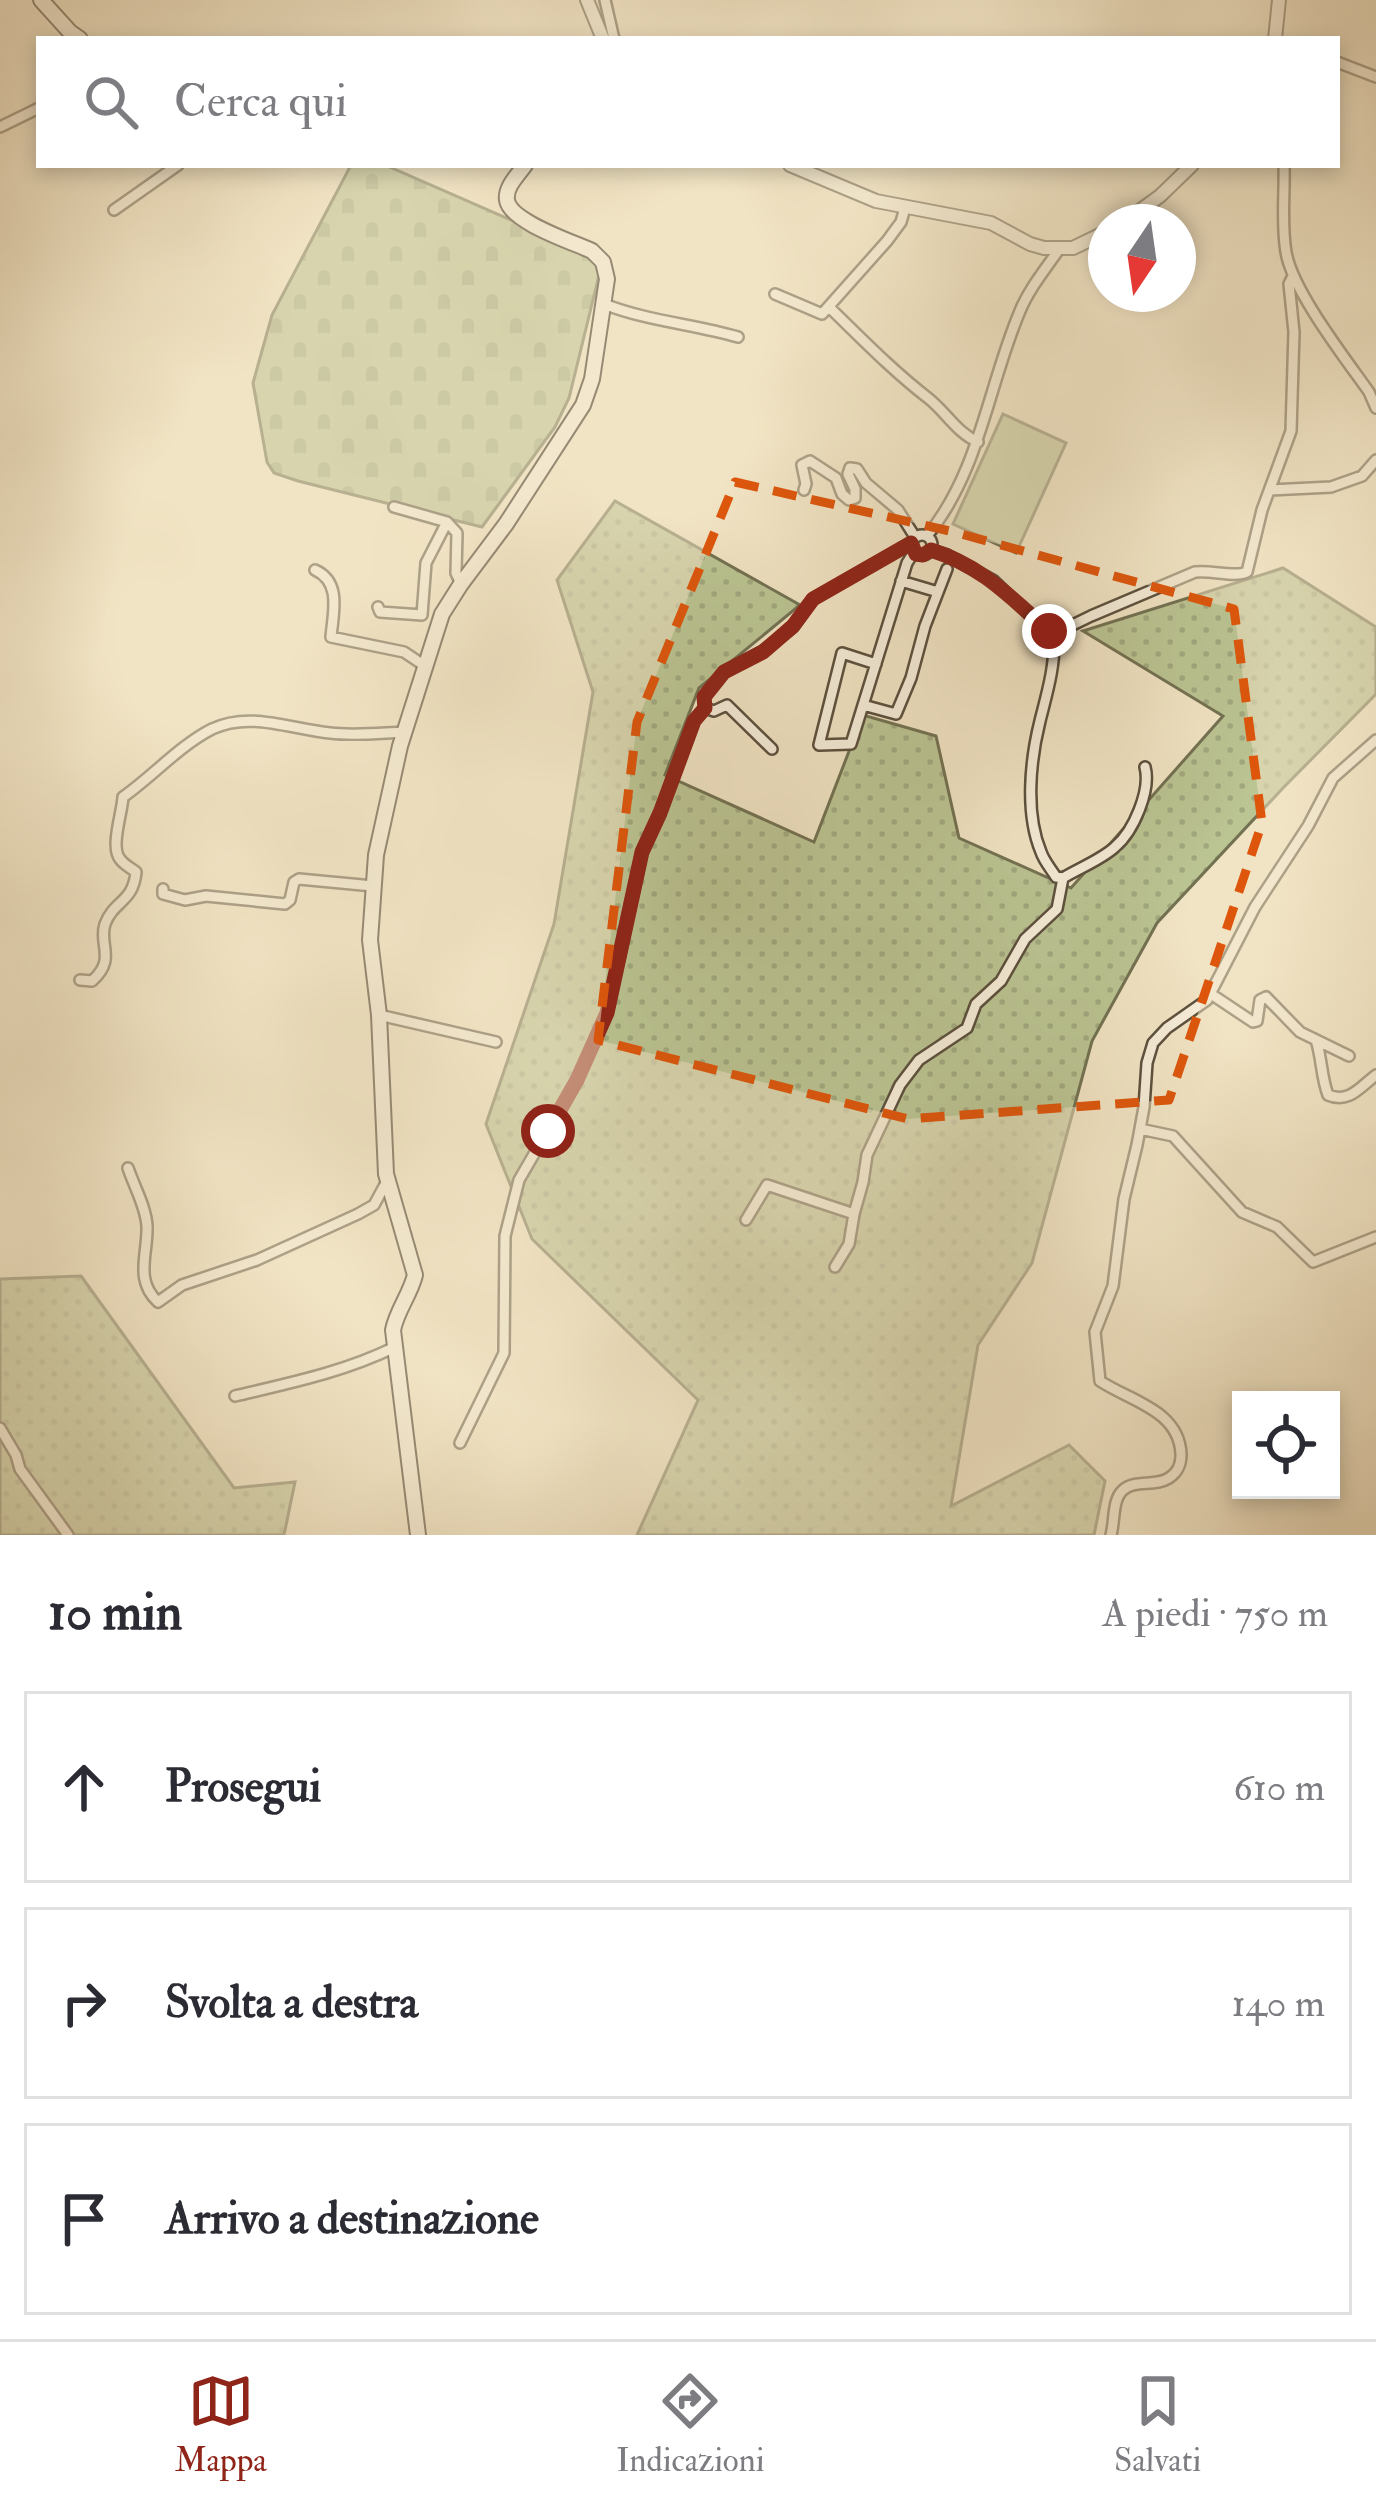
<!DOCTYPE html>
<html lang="it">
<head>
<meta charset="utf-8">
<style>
	body { margin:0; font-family:"IM FELL Double Pica",serif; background:#f7f7f7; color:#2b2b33 }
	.controls { position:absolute; right:36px; bottom:36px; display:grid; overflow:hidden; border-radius:0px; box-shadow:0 6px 18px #0003 }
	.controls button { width:108px; height:108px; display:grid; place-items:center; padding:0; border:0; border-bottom:3px solid #e1e1e2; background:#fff; color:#2b2b33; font:60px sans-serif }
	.compass { position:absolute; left:1088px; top:204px; width:108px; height:108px; border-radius:50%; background:#fff; box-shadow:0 6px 18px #0003; rotate:193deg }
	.stop { position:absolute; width:36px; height:36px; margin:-27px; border:9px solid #8f2418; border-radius:50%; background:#fff }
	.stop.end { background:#8f2418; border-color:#fff; box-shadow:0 3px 12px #0008 }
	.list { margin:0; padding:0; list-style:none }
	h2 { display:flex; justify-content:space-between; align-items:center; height:156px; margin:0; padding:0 48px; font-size:51px }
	h2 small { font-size:39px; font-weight:400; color:#7c7c81 }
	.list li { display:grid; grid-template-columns:78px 1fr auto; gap:36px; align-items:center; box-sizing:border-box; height:192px; margin:0 24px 24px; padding:0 24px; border:3px solid #e1e1e2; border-radius:0px }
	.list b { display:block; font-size:45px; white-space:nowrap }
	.list em { font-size:39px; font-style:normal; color:#7c7c81 }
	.icon { flex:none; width:66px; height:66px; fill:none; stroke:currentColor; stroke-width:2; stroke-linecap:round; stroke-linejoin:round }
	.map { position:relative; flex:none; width:1376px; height:1535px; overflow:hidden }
	.search { position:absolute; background:#fff; box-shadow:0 6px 18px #0003; left:36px; right:36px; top:36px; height:132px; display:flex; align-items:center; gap:30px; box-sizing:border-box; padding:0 42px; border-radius:0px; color:#7c7c81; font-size:45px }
	.sheet { height:804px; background:#fff }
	nav { display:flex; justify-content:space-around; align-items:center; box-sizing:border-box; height:168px; border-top:3px solid #e1e1e2; background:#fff; font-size:33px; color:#7c7c81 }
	nav a { display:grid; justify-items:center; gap:6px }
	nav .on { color:#8f2418 }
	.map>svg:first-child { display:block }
	.grass { fill:url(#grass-dots); stroke:#727152; stroke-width:3 }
	.cemetery { fill:url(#cemetery-stones); stroke:#727152; stroke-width:3 }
	.park { fill:#bbc493; stroke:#727152; stroke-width:3 }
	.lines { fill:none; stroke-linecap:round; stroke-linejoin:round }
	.minor-casing { stroke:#5c503e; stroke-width:14 }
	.tertiary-casing { stroke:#5c503e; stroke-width:16 }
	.secondary-casing { stroke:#2a1e12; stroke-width:18 }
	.minor { stroke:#f6edd9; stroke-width:9 }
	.tertiary { stroke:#f6edd9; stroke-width:12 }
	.secondary { stroke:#f6edd9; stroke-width:14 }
	.route { stroke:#8f2418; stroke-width:15 }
	.marked { fill:none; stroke:#de560c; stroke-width:9; stroke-dasharray:24 15; stroke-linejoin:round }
</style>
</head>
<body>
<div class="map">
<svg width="1376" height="1535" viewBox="0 0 1376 1535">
	<defs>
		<pattern id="grass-dots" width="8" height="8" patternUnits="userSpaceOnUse" patternTransform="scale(3)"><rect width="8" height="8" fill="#bbc493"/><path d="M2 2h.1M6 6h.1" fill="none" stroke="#a1a87e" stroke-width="1.8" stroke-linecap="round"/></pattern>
		<pattern id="cemetery-stones" width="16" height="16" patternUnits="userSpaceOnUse" patternTransform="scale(3)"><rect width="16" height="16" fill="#bbc493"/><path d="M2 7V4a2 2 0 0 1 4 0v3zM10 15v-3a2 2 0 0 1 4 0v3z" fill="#a1a87e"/></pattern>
	</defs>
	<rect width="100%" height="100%" fill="#f1e4c4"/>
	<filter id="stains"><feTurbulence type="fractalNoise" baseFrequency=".00167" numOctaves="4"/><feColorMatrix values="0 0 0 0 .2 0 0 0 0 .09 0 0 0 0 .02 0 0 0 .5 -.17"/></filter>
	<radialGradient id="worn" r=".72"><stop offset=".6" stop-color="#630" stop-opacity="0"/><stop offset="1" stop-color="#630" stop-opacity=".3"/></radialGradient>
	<path class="grass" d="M615 501 800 605 699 688 665 775 814 842 863 715 936 736 959 838 1071 888 1223 716 1083 631 1283 568 1376 627V694L1283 788 1157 923 1092 1041 1032 1263 978 1345 951 1506 1069 1445 1105 1481 1094 1535H637L698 1400 532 1239 486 1124 554 924 593 692 557 580Z
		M81 1276 234 1488 295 1482 284 1535H0V1279Z"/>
	<path class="cemetery" d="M351 165H385L589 254 595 259 600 271 569 398 555 427 482 527 298 481 274 473 267 462 253 383 272 315Z"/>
	<path class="park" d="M1003 414 1066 443 1016 553 953 524Z"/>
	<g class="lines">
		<g class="minor-casing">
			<path id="minor" d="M605 0 614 39
				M1337 62 1376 77
				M0 127 39 108
				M1284 165C1285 194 1281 223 1286 252 1292 290 1345 358 1369 392L1376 408
				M114 210 178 165
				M775 294 822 314 887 241 901 222 905 208
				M604 304C647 321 693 324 738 337
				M830 308C862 339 893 371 928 398 946 412 957 433 978 442
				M804 490 806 484 802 465 810 461 836 478 842 494 849 500 855 498V489L848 474 850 468 857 469 866 483 898 510 915 537
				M1270 490 1331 487 1362 476 1376 460
				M394 507 447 522 457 533 456 573 461 584
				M912 545a10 10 0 1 1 20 0a10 10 0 1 1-20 0Z
				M927 536C980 471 988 386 1020 311 1029 289 1046 268 1060 248
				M931 550 947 555 994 581 1054 638C1055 667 1047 693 1040 721 1030 761 1025 814 1041 852 1044 861 1051 869 1056 877L1063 878C1079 868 1101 860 1115 847 1134 831 1151 790 1145 767
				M315 570C342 582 333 613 331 637L404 652 425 666
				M901 581 938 592
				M378 607 380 612 422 615 426 563 447 522
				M1052 635 1091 616 1195 572C1213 570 1234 578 1247 572L1262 510 1291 431 1294 332 1289 284 1293 276
				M876 664 842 653 819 745 851 744 907 563 914 552
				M863 705 896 714 911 678 925 626 947 569
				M772 749 727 705 714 711 705 708 704 697 724 672 763 651 793 627 813 599 911 543
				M163 889V894L185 900 206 896 285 904 290 900 294 882 299 879 373 886
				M80 980 92 981C117 959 98 944 105 924 114 900 133 903 136 872 131 868 124 865 120 859 110 847 122 814 123 797 153 776 179 746 212 729 250 711 290 729 330 733 354 736 380 733 404 732
				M1211 994 1253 1022 1257 1021 1260 1000 1266 997 1300 1032 1349 1056
				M379 1015 496 1042
				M1316 1040C1322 1059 1321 1076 1328 1095 1349 1104 1360 1087 1376 1075
				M1140 1129 1173 1136 1242 1212 1277 1227 1313 1262 1376 1237
				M128 1168C134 1186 146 1207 147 1226 148 1254 134 1280 158 1302L182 1285 257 1260 358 1214 374 1205 387 1181
				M746 1220 767 1185 854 1214 863 1182 867 1155 900 1085 919 1060 967 1028 976 1004 1001 981 1025 939 1057 909 1063 878
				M835 1267 849 1244 854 1214
				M235 1396C290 1383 344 1372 395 1347
				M0 1428 16 1455 20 1469 68 1535
				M460 1443 504 1353 505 1236 519 1180 577 1080 607 1013 642 852 660 813 694 721 705 708
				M1111 1535C1115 1521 1112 1500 1123 1490 1135 1479 1155 1487 1169 1478 1178 1472 1181 1465 1181 1454 1179 1410 1130 1401 1100 1381L1095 1332 1113 1286 1124 1199 1137 1145 1144 1107 1147 1063 1153 1043 1167 1028 1207 1000 1255 907 1308 826 1333 778 1376 740"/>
		</g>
		<g class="tertiary-casing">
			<path id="tertiary" d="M587 0 603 39
				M1275 39 1279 0
				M790 165 876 201 991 223 1030 244 1044 248H1073L1106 232
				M1124 222 1160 196 1192 165"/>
		</g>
		<g class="secondary-casing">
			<path id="secondary" d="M41 0 70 32 80 39
				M418 1535 393 1330C397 1310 410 1295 415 1275L386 1174 379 1015 370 940 376 855 400 746 442 614 461 584 506 524 583 405 592 379 607 279 603 262 592 251C573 242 510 222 507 200 505 187 518 175 525 165"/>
		</g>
		<use href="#minor" class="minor"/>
		<use href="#tertiary" class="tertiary"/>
		<use href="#secondary" class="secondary"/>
	</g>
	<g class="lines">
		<path class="route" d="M548 1131 577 1080 607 1013 642 852 660 813 694 721 705 708 704 697 724 672 763 652 793 626 813 599 911 543 916 554 923 555 931 550C982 566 1010 597 1049 631"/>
	</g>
	<path d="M0 0H1376V1535H0ZM735 482 954 532 1234 609 1262 823 1169 1100 908 1119 598 1040 637 722Z" fill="#f1e4c4" fill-opacity=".55" fill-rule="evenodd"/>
	<path class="marked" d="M735 482 954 532 1234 609 1262 823 1169 1100 908 1119 598 1040 637 722Z"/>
	<rect width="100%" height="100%" filter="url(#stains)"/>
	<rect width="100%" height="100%" fill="url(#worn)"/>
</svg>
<div class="controls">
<button><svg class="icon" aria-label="locate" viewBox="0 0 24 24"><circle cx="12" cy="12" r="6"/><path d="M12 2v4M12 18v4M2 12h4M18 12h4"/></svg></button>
</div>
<svg class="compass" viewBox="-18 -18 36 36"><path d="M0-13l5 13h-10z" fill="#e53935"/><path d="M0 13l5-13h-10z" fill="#7c7c81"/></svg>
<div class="stop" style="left:548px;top:1131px"></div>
<div class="stop end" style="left:1049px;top:631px"></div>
<div class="search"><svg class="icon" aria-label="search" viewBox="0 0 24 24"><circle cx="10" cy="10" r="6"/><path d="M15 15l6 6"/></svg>Cerca qui</div>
</div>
<section class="sheet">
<h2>10 min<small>A piedi · 750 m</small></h2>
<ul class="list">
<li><svg class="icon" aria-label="ahead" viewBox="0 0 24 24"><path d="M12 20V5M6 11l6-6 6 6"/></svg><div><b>Prosegui</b></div><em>610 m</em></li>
<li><svg class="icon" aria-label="right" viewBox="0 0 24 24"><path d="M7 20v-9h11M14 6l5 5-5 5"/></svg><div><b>Svolta a destra</b></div><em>140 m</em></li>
<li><svg class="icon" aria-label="arrive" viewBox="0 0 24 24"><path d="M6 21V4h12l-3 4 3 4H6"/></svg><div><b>Arrivo a destinazione</b></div></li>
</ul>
</section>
<nav>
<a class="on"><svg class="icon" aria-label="map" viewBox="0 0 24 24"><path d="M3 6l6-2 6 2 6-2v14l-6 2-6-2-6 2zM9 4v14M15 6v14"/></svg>Mappa</a>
<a><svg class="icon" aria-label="directions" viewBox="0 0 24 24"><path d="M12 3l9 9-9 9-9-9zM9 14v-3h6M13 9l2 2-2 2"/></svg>Indicazioni</a>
<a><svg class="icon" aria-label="saved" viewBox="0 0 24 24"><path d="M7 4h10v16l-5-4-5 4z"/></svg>Salvati</a>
</nav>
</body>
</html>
